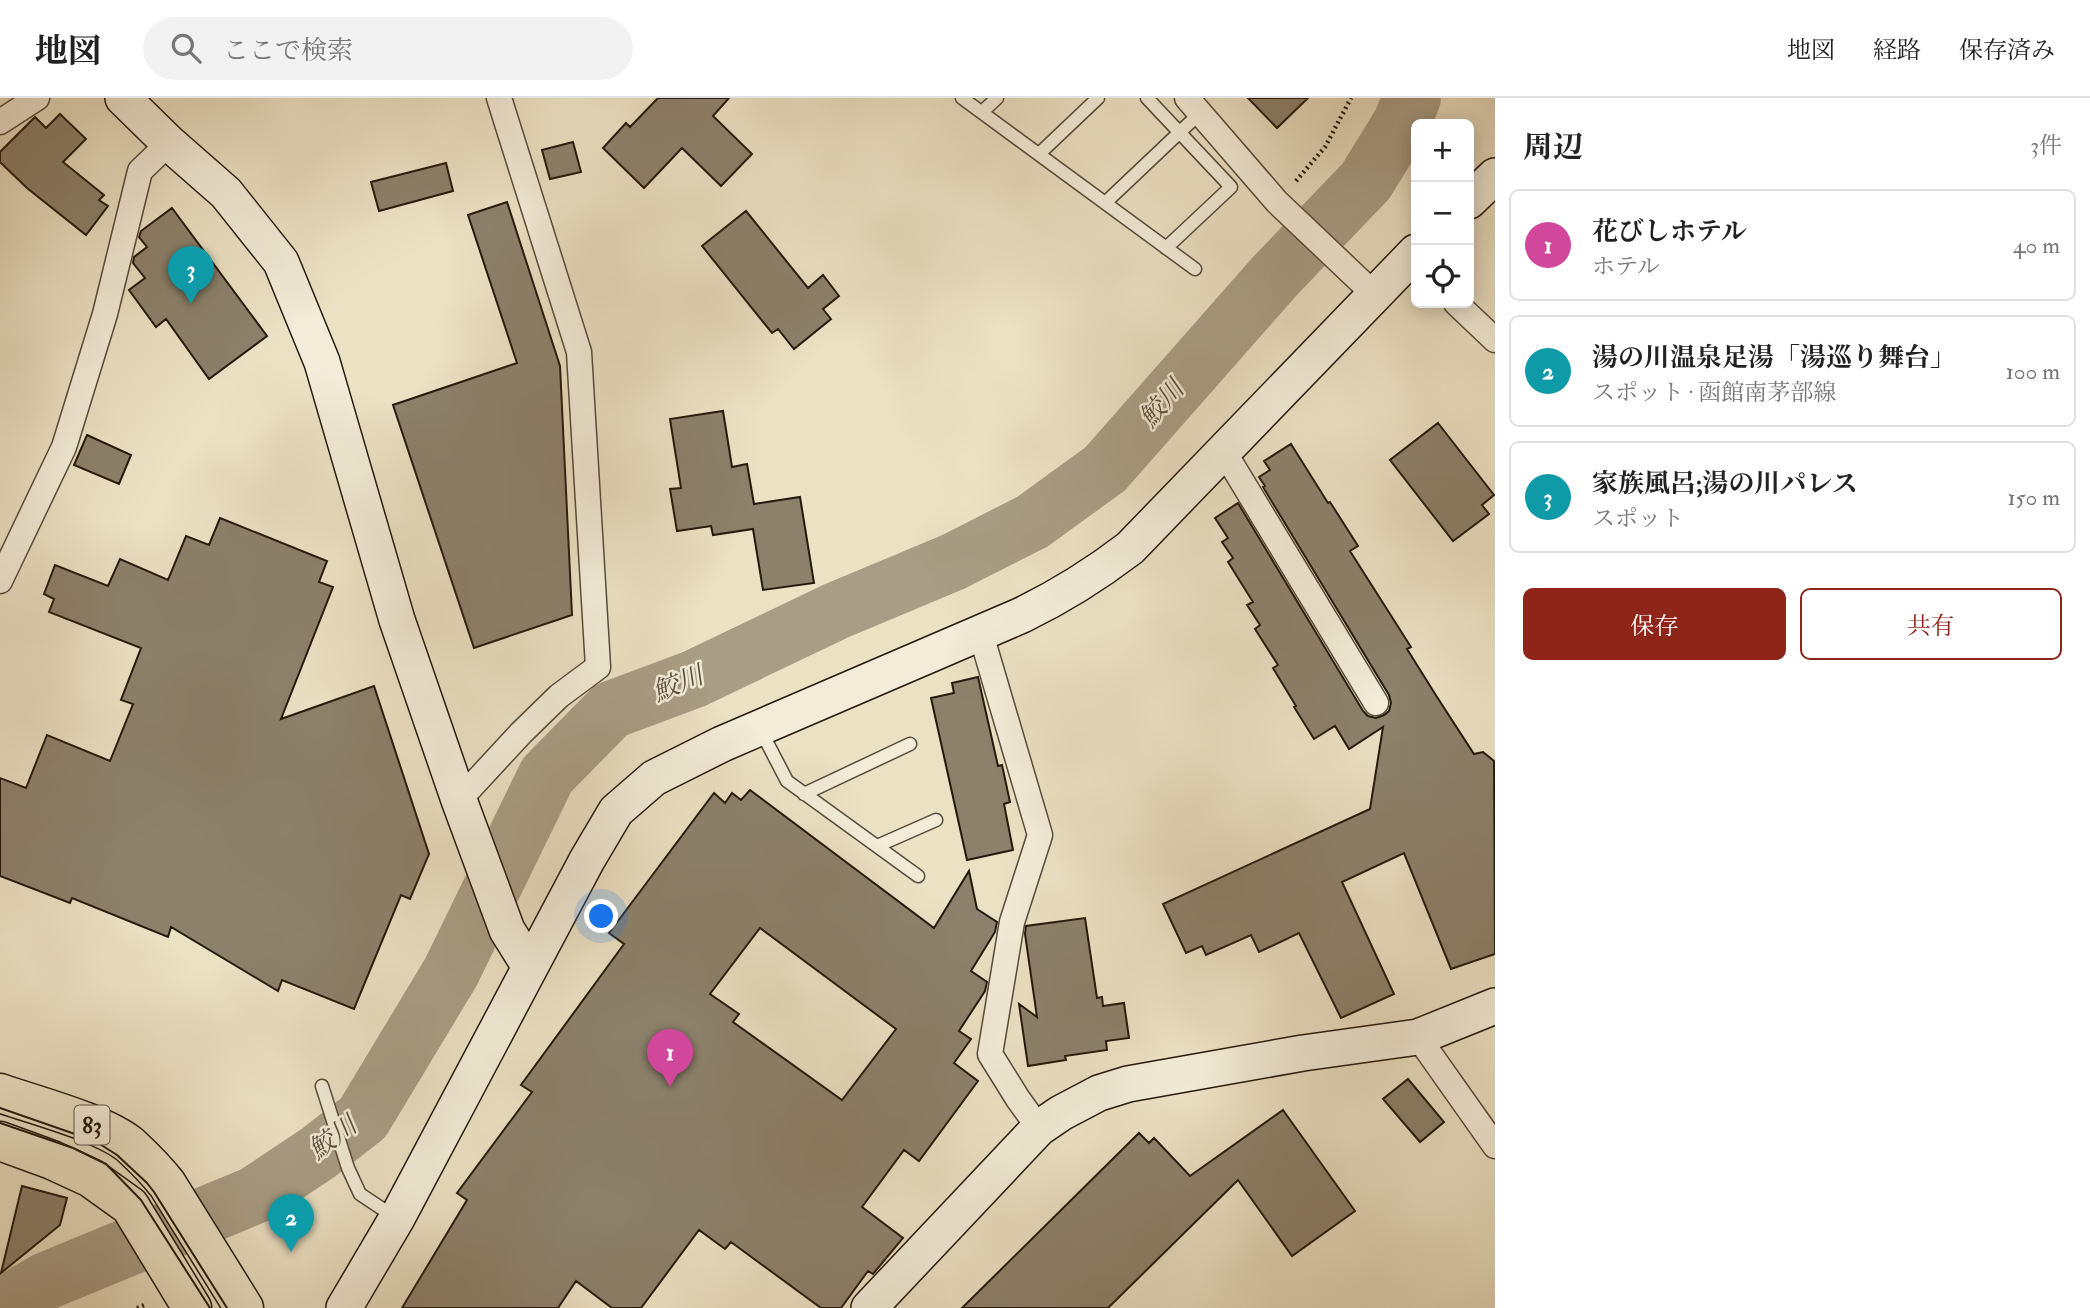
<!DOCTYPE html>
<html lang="ja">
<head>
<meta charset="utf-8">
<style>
	body { margin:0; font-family:"IM FELL Double Pica","Noto Serif JP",serif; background:#f2f2f2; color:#222 }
	.controls { position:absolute; right:21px; top:21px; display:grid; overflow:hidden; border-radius:10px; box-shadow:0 4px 18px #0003 }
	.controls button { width:63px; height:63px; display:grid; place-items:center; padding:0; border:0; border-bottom:2px solid #e0e0e0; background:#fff; color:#222; font:35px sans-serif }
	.you { position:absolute; left:602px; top:819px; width:24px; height:24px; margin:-18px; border:5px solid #fff; border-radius:50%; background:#1a73e8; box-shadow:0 0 0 10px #1a73e833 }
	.badge { display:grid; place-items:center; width:46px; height:46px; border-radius:50%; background:#8f2418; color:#fff; font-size:23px; font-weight:700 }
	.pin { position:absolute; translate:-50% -58px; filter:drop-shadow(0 2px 4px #0008) }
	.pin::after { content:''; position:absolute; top:37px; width:24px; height:21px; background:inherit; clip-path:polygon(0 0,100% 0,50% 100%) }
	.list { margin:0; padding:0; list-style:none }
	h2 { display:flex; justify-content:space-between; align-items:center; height:91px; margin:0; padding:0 28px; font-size:30px }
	h2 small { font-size:23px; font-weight:400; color:#767676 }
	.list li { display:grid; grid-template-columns:46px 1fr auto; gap:21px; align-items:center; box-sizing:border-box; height:112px; margin:0 14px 14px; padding:0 14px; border:2px solid #e0e0e0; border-radius:10px }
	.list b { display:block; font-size:26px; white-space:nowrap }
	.list p { margin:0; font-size:23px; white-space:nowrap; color:#767676 }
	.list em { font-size:23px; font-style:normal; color:#767676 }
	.actions { display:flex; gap:14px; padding:21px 28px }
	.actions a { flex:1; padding:16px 0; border:2px solid #8f2418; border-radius:10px; text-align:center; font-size:24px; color:#8f2418 }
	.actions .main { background:#8f2418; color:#fff }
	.icon { flex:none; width:38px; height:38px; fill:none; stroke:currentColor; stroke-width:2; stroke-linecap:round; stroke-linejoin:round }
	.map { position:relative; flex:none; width:1495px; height:1210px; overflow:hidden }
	header { display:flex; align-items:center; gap:42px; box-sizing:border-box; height:98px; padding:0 35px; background:#fff; border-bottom:2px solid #e0e0e0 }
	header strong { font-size:33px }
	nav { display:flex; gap:38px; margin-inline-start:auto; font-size:24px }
	.search { width:490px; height:63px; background:#f2f2f2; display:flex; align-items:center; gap:18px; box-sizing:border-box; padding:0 24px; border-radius:38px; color:#767676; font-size:26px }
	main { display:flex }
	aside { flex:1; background:#fff }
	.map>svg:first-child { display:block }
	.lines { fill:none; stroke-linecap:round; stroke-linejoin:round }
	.river { stroke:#a89d85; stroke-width:58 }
	.building { fill:#8c816b; stroke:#26190c; stroke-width:2; fill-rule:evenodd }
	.lane-casing { stroke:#574b3a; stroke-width:15 }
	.street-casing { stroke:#574b3a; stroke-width:27 }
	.secondary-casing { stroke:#26190c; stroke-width:38 }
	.primary-casing { stroke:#26190c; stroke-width:41 }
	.path { stroke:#26190c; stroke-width:4.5; stroke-dasharray:2 3.5; stroke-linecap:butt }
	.lane { stroke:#f2ecd8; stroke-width:12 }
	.street { stroke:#f2ecd8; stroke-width:24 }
	.secondary { stroke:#f2ecd8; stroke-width:35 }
	.primary { stroke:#ebe1c3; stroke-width:38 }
	.tram { stroke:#26190c; stroke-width:2 }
	.labels { text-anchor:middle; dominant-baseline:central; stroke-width:5; stroke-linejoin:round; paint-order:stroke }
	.shield { fill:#f2ecd8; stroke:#635849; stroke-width:2 }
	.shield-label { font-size:23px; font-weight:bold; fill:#26190c }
	.water-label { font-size:26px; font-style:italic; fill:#5a4e3c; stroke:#f2ecd8 }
</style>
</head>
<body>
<header>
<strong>地図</strong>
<div class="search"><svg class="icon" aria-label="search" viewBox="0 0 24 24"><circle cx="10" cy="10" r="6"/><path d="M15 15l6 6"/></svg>ここで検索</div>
<nav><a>地図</a><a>経路</a><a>保存済み</a></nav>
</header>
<main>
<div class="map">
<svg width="1495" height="1210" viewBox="0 0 1495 1210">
	<rect width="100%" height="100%" fill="#ebe1c3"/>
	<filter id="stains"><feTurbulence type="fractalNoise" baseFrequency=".00286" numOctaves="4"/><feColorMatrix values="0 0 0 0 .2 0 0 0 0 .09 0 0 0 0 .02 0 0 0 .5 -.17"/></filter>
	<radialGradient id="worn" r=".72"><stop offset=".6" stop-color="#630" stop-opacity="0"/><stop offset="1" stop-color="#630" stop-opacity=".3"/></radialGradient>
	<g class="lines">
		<path class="river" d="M0 1210 46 1183 255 1097 318 1055 363 1020 451 874 547 677 611 612 694 581 836 513 953 464 1032 424 1105 371 1275 178 1366 83 1401 26 1412 0"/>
	</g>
	<path class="building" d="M658 0H729L713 18 752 56 721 88 682 50 644 90 603 50 626 25 630 29Z
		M1248 0H1308L1277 30Z
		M60 16 86 41 63 64 104 97 99 102 108 108 86 137 27 90 0 64V54L35 19 46 30Z
		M573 44 581 74 550 81 542 52Z
		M446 65 453 93 379 113 371 84Z
		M507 104 560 268 572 517 474 550 393 307 517 265 468 117Z
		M172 110 267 238 209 281 166 221 156 229 129 192 145 180 133 165 134 159 147 149 139 139 141 133Z
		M746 113 808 190 823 177 839 198 823 211 831 221 794 251 778 231 772 235 702 148Z
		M723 313 732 369 747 366 754 406 800 399 814 485 763 492 753 431 713 437 711 428 677 433 670 391 681 390 670 321Z
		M1438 325 1494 397 1482 407 1489 416 1453 443 1390 362Z
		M87 337 131 357 119 386 74 367Z
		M1291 346 1328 405 1330 404 1358 448 1350 453 1411 549 1407 551 1437 599 1474 656 1483 654 1494 663 1495 856 1451 871 1404 755 1342 784 1394 896 1341 920 1299 835 1259 854 1251 837 1206 857 1202 848 1186 855 1163 806 1370 711 1383 629 1349 651 1335 628 1314 641 1294 609 1296 608 1273 570 1278 567 1255 531 1260 527 1247 507 1253 504 1228 464 1233 460 1222 444 1228 440 1215 420 1238 405 1363 613 1368 618 1376 620 1384 617 1389 613 1391 605 1389 597 1263 389 1265 388 1259 379 1270 372 1264 363Z
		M220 420 327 463 319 484 333 489 281 621 374 588 429 756 410 801 401 797 354 911 282 882 278 893 171 829 168 839 72 800 70 805 0 778V680L26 690 47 637 110 663 133 606 121 602 141 550 49 514 54 501 44 496 55 467 108 488 120 461 168 482 186 438 209 447Z
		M978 579 998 668 1002 667 1010 704 1004 706 1013 752 967 762 931 600 954 595 952 585Z
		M750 692 934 830 969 773 977 811 997 824 995 834 971 873 987 884 985 893 959 933 971 941 954 965 978 983 919 1063 904 1052 862 1109 903 1140 873 1176 868 1173 841 1210H821L731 1144 725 1151 699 1132 641 1210H612L576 1183 558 1210H402L467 1102 457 1095 532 994 521 987 624 846 609 835 714 695 725 705 732 695 741 702ZM760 830 896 931 842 1002 733 924 739 916 710 896Z
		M1085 820 1097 900 1102 899 1103 908 1124 905 1129 940 1106 943 1107 952 1065 958 1066 962 1028 968 1019 906 1037 919 1025 836 1026 828Z
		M1408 981 1444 1024 1420 1044 1383 1001Z
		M1283 1012 1355 1113 1292 1158 1238 1082 1108 1210H962L1139 1035 1149 1045 1154 1040 1190 1078Z
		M22 1088 67 1100 60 1127 1 1175Z"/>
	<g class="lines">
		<g class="lane-casing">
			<path id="lane" d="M962 0 1195 171
				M1147 0 1231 89 1166 150
				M982 14 997 0
				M1039 56 1098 0
				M1105 105 1200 15
				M760 631 787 683 918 778
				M804 696 910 646
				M877 748 936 722
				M322 988 348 1070 360 1096 396 1120"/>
		</g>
		<g class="street-casing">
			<path id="street" d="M1187 0 1277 104 1375 197
				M0 24 37 0
				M1456 205 1495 242
				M1223 352 1376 605
				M0 483 64 349 105 216 140 73 169 45
				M980 533 1040 737 1012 824 990 956 1018 1001 1039 1030
				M459 702 521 635 559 598 598 569 579 254 499 0
				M1418 939 1495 1048"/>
		</g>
		<g class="secondary-casing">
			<path id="secondary" d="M123 0 169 45 226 95 281 164 322 264 397 522 459 702 507 832 530 869
				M1469 103 1495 78
				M344 1210 397 1120 587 762 616 713 654 680 722 646 1022 517C1061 498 1096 476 1130 450L1416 154
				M869 1210 1039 1030 1061 1015 1099 995 1128 986 1303 955 1418 939 1495 908"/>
		</g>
		<g class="primary-casing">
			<path id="primary" d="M0 995C37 1008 101 1024 130 1047 143 1059 156 1072 167 1086L244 1210
				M0 1043 52 1062 91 1080 130 1108 192 1210"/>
		</g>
		<path class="path" d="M1296 83 1325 49 1351 0
			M137 1210 147 1206"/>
		<use href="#lane" class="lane"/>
		<use href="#street" class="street"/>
		<use href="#secondary" class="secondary"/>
		<use href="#primary" class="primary"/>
		<path class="tram" d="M0 1010 95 1043 117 1057 147 1085 154 1094 227 1210
			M0 1025 73 1050 106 1066 141 1102 210 1210"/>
	</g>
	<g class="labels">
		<rect class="shield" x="74.5" y="1007.5" width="35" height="39" rx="5"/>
		<g class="shield-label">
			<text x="92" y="1027">83</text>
		</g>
		<g class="water-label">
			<text transform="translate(1162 306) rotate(-49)">鮫川</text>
			<text transform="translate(678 586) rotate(-22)">鮫川</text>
			<text transform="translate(333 1040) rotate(-37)">鮫川</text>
		</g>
	</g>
	<rect width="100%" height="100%" filter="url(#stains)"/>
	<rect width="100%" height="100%" fill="url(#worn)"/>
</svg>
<div class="controls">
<button>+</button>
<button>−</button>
<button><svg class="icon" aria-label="locate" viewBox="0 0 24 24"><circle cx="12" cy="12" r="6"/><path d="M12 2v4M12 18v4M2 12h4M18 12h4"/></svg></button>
</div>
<div class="you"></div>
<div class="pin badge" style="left:670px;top:989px;background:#d1479c">1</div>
<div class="pin badge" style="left:291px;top:1154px;background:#0f9aa8">2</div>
<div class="pin badge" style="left:191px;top:206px;background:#0f9aa8">3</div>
</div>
<aside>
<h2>周辺<small>3件</small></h2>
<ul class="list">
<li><span class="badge" style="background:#d1479c">1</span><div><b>花びしホテル</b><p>ホテル</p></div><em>40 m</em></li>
<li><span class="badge" style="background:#0f9aa8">2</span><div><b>湯の川温泉足湯「湯巡り舞台」</b><p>スポット · 函館南茅部線</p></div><em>100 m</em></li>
<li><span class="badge" style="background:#0f9aa8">3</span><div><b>家族風呂;湯の川パレス</b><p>スポット</p></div><em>150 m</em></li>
</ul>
<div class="actions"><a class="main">保存</a><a>共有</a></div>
</aside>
</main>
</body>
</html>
